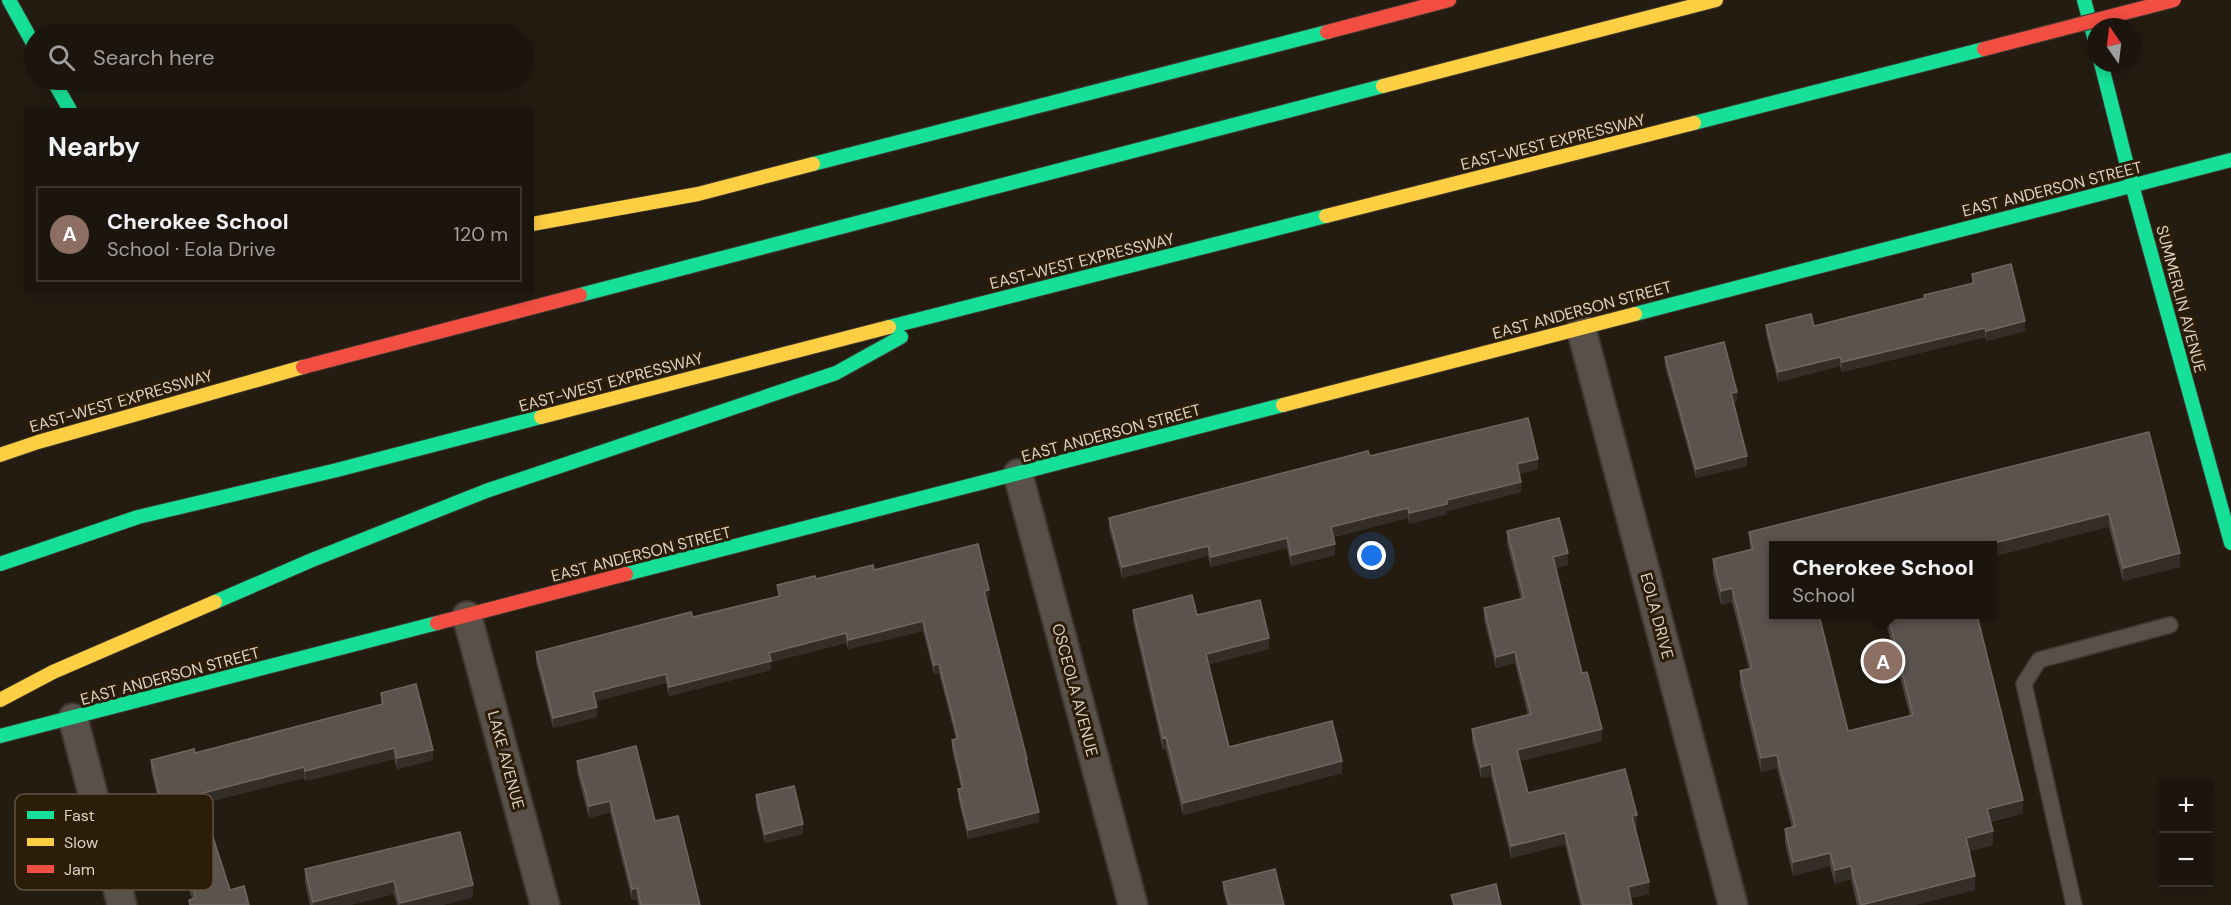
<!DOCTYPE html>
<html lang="en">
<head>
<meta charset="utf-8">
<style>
	body { margin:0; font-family:"DM Sans",sans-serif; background:#28221b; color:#f1f3f6 }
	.controls { position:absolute; right:18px; bottom:18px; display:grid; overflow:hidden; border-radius:0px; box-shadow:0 3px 15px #0003 }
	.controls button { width:54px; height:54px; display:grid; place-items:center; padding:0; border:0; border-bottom:2px solid #39342e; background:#1b150d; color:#f1f3f6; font:30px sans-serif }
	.compass { position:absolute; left:2087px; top:18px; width:54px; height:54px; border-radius:50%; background:#1b150d; box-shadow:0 3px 15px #0003; rotate:346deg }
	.you { position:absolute; left:1372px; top:556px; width:21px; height:21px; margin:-15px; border:4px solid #fff; border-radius:50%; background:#1a73e8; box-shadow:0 0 0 9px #1a73e833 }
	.badge { display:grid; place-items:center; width:39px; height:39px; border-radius:50%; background:#2563eb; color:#fff; font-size:20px; font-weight:700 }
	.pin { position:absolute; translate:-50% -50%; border:3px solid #fff; box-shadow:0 2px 6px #0006 }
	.popup { position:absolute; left:1769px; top:541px; width:228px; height:78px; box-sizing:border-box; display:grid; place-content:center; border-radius:0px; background:#1b150d; filter:drop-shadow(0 2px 4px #0005); font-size:20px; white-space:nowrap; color:#a09f9d }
	.popup b { font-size:22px; color:#f1f3f6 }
	.popup::after { content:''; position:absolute; left:50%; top:100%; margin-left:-12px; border:12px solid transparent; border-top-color:#1b150d }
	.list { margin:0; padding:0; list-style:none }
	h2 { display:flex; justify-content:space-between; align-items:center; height:78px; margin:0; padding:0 24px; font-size:26px }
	h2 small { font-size:20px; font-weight:400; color:#a09f9d }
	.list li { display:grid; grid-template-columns:39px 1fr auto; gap:18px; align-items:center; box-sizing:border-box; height:96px; margin:0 12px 12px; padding:0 12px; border:2px solid #39342e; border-radius:0px }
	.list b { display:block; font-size:22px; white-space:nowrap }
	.list p { margin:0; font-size:20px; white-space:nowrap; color:#a09f9d }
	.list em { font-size:20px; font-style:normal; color:#a09f9d }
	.icon { flex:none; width:33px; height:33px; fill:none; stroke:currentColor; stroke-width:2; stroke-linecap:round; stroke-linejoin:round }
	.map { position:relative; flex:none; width:2231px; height:905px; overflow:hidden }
	.search { position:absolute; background:#1b150d; box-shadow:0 3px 15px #0003; left:24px; top:24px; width:510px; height:66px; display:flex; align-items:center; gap:15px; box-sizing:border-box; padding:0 21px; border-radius:33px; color:#a09f9d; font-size:22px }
	.panel { position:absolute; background:#1b150d; box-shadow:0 3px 15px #0003; left:24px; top:108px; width:510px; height:186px; border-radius:0px }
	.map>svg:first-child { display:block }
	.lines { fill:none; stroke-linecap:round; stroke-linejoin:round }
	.lane-casing { stroke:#3f3830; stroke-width:18 }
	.street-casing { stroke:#3f3830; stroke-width:32 }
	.fast-casing { stroke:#3f3830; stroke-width:16 }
	.slow-casing { stroke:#3f3830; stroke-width:16 }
	.jam-casing { stroke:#3f3830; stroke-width:16 }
	.lane { stroke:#585049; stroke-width:15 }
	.street { stroke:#585049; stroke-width:28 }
	.fast { stroke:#16e098; stroke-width:14 }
	.slow { stroke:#ffcf43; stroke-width:14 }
	.jam { stroke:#f24e42; stroke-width:14 }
	.jam-bridge-casing { stroke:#3f3830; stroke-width:16; stroke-linecap:butt }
	.jam-bridge { stroke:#f24e42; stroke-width:14 }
	.wall { fill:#4c433f }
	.shaded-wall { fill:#352d27 }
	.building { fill:#5c524e; stroke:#706660; stroke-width:1.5 }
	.labels { text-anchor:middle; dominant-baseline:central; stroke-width:6; stroke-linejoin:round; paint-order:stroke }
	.street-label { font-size:16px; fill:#ddd2c6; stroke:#2c1d09 }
	.key { fill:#2c1d09; stroke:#615342; stroke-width:1.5 }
	.key-label { font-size:16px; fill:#ddd2c6 }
</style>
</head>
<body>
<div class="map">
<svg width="2231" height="905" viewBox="0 0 2231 905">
	<rect width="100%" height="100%" fill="#241c11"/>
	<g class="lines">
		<g class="lane-casing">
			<path id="lane" d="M2074 905 2024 684 2039 660 2170 625"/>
		</g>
		<g class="street-casing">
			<path id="street" d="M1581 328 1733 905
				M1018 474 1133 905
				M467 616 545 905
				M73 718 122 905"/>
		</g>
		<g class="fast-casing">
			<path id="fast" d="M9 0 34 45
				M2084 0 2096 44
				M2101 63 2132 185 2231 543
				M53 80 70 110
				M1694 123 1984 49
				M813 164 1327 32
				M580 295 1383 86
				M1635 314 2231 160
				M889 327 1326 216
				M0 564 138 517 337 470 541 417
				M626 574 1283 405
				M215 602 312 560 486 491 836 373 901 337
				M0 736 437 623"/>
		</g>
		<g class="slow-casing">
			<path id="slow" d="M1383 86 1716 0
				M1326 216 1694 123
				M532 224 698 194 813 164
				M1283 405 1635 314
				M541 417 889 327
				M0 455 38 442 303 367
				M0 700 53 672 215 602"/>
		</g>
		<g class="jam-casing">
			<path id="jam" d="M1327 32 1449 0
				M303 367 580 295
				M437 623 626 574"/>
		</g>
		<use href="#lane" class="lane"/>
		<use href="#street" class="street"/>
		<use href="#fast" class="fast"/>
		<use href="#slow" class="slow"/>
		<use href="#jam" class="jam"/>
		<g class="jam-bridge-casing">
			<path id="jam-bridge" d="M1984 49 2174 0"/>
		</g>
		<use href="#jam-bridge" class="jam-bridge"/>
	</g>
	<path class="wall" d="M1972 274 2025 331 1986 341 1985 337 1842 372 1840 366 1778 382 1766 334V325L1814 326 1924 298V295L1972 284Z
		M1665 357 1737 401 1734 402 1747 466 1696 478 1665 366Z
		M2149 432 2180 567 2123 581 2109 527 1773 546 1848 731 1910 716 1884 615H1977L2023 813 1990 822 1993 845 1969 851 1975 890 1914 905H1857L1851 879 1835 884 1830 866 1793 876 1785 843V829L1792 827 1777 768 1761 772 1740 685V671L1749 669 1732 602 1721 605 1713 573V559L1750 550 1749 532Z
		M1370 456 1538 469 1519 474 1521 492 1447 511V514L1409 524 1408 518 1333 537 1335 555 1291 566 1287 548 1211 567 1208 556 1122 578 1109 528V518Z
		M1507 531 1568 565 1556 568 1582 673 1602 741 1520 761 1528 793 1637 826 1635 827 1649 894 1631 898 1632 905H1580L1565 844 1511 858 1491 776 1481 778 1472 741V729L1528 715 1515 663 1496 668 1484 619V608L1521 599 1507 543Z
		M874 570 989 599 986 600 1027 766 1039 822 968 839 958 798V789L961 788 952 749V740L956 739 939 673 934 674 923 631 848 649 846 643 771 662V670L669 696 666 683 596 701 597 717 553 728 536 662V652L693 617 778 596 777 585Z
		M1133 610 1197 615 1269 649 1209 664 1229 747 1342 773 1183 815 1166 749 1163 750 1133 621Z
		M381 693 433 760 397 769 394 759 305 781 304 778 203 803 230 890 249 905H189V900L192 899 164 811 161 812 151 770V760L195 753 381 705Z
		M577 761 655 821 700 905H638L637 899 632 900 610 812 589 818 577 772Z
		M756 795 803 834 765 843 756 805Z
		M460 832 473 897 442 905H397L394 894 350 905H310L305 882V869Z
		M1223 882 1284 905H1227L1223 891Z"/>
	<path class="shaded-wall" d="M2025 321V331L1986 341V331Z
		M1985 328V337L1842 372V362Z
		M1840 357V366L1778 382V372Z
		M1737 392V401L1731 403V393Z
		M1747 456V466L1696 478V469Z
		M1538 459V469L1517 475V464Z
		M1521 482V492L1447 511V514L1409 524V513L1447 500Z
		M1408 508V518L1331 537V527Z
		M2109 514V527L1992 557V546H1982Z
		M1287 538V548L1211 567V557Z
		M1335 544V555L1291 566V555Z
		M1208 546V556L1122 578V567Z
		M1568 553V565L1553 568V557Z
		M2180 553V567L2123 581V568Z
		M1732 588V602L1721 605V591Z
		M989 590V599L984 601V591Z
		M923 621V631L848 649V640Z
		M846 633V643L771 662V670L669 696V687L769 653Z
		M1269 638V649L1206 665V654Z
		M1515 652V663L1496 668V657Z
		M939 664V673L934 674V665Z
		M666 674V683L593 702V692Z
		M597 707V717L553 728V718Z
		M1602 729V741L1517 762V750Z
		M1166 737V749L1163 750V738Z
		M394 748V759L305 781V771Z
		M433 750V760L397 769V758Z
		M1777 755V768L1761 772V758Z
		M1342 761V773L1183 815V803Z
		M1491 764V776L1481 778V767Z
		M304 767V778L199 804V794Z
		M164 800V811L161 812V801Z
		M2023 800V813L1987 822V809Z
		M610 801V812L589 818V806Z
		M1039 812V822L968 839V830Z
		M1637 815V826L1632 827V816Z
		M803 824V834L765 843V834Z
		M1993 831V845L1966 852V838Z
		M1565 833V844L1511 858V846Z
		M1830 853V866L1793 876V862Z
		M1851 866V879L1835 884V870Z
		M1975 876V890L1914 905H1861Z
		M394 881V894L350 905H313V902Z
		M1649 882V894L1628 899V887Z
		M473 885V897L442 905H400V903Z
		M637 888V899L632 900V889Z"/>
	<path class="building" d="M2011 264 2025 321 1986 331 1985 328 1842 362 1840 357 1778 372 1766 325 1811 314 1814 326 1925 298 1924 295 1974 283 1972 274Z
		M1724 342 1737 392 1731 393 1747 456 1696 469 1665 357Z
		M1528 418 1538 459 1517 464 1521 482 1447 500V504L1409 513 1408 508 1331 527 1335 544 1291 555 1287 538 1211 557 1208 546 1122 567 1109 518 1368 451 1370 456Z
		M2149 432 2180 553 2123 568 2109 514 1982 546H1773V615H1819L1848 731 1913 715 1888 615H1977L2023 800 1987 809 1993 831 1966 838 1975 876 1861 905 1851 866 1835 870 1830 853 1793 862 1785 829 1795 826 1777 755 1761 758 1740 671 1752 668 1732 588 1721 591 1713 559 1753 549 1749 532Z
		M1559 518 1568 553 1553 557 1582 673 1587 672 1602 729 1517 750 1528 793 1625 769 1637 815 1632 816 1649 882 1628 887 1632 905H1583L1565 833 1511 846 1491 764 1481 767 1472 729 1531 714 1515 652 1496 657 1484 608 1524 598 1507 531Z
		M978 544 989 590 984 591 1027 759H1026L1039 812 968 830 958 789 963 788 952 740 958 738 939 664 934 665 923 621 848 640 846 633 769 653 771 661 669 687 666 674 593 692 597 707 553 718 536 652 691 612 693 617 780 596 777 585 815 576 816 579 873 565 874 570Z
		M1192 595 1197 615 1260 600 1269 638 1206 654 1229 747 1332 721 1342 761 1183 803 1166 737 1163 738 1133 610Z
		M416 684 433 750 397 758 394 748 305 771 304 767 199 794 230 890 244 886 249 905H190L189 900 196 898 164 800 161 801 151 760 194 749 195 753 383 704 381 693Z
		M636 746 655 821 678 816 700 905H641L637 888 632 889 610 801 589 806 577 761Z
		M794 786 803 824 765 834 756 795Z
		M460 832 473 885 400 903 394 881 313 902 305 869Z
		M1275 869 1284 905H1229L1223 882Z
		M1496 884 1501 905H1454L1451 895Z"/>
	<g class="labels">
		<g class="street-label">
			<text transform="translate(1553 142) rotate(-14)">EAST-WEST EXPRESSWAY</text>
			<text transform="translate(2052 189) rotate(-14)">EAST ANDERSON STREET</text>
			<text transform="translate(1082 261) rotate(-14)">EAST-WEST EXPRESSWAY</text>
			<text transform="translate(2181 299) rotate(75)">SUMMERLIN AVENUE</text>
			<text transform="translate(1582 310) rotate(-15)">EAST ANDERSON STREET</text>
			<text transform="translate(611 382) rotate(-15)">EAST-WEST EXPRESSWAY</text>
			<text transform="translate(121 401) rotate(-16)">EAST-WEST EXPRESSWAY</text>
			<text transform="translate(1111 433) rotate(-15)">EAST ANDERSON STREET</text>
			<text transform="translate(641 554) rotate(-14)">EAST ANDERSON STREET</text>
			<text transform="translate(1657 616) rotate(75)">EOLA DRIVE</text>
			<text transform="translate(170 676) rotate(-15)">EAST ANDERSON STREET</text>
			<text transform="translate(1075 690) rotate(75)">OSCEOLA AVENUE</text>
			<text transform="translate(506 760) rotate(75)">LAKE AVENUE</text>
		</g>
	</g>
	<rect x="15" y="794" width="198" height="96" rx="9" class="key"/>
	<rect x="27" y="811" width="27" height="8" fill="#16e098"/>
	<rect x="27" y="838" width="27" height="8" fill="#ffcf43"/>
	<rect x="27" y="865" width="27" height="8" fill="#f24e42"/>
	<g class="key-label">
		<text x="64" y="821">Fast</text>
		<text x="64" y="848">Slow</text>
		<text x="64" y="875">Jam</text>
	</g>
</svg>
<div class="controls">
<button>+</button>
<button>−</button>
</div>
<svg class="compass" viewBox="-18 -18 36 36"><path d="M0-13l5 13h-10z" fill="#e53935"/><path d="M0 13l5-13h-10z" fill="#a09f9d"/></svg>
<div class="you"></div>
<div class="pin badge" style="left:1883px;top:661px;background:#8d6e63">A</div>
<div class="popup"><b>Cherokee School</b>School</div>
<div class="search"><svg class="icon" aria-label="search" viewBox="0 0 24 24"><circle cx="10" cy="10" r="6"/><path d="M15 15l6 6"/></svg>Search here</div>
<section class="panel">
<h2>Nearby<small></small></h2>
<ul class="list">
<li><span class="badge" style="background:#8d6e63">A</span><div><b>Cherokee School</b><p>School · Eola Drive</p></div><em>120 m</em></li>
</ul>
</section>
</div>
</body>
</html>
